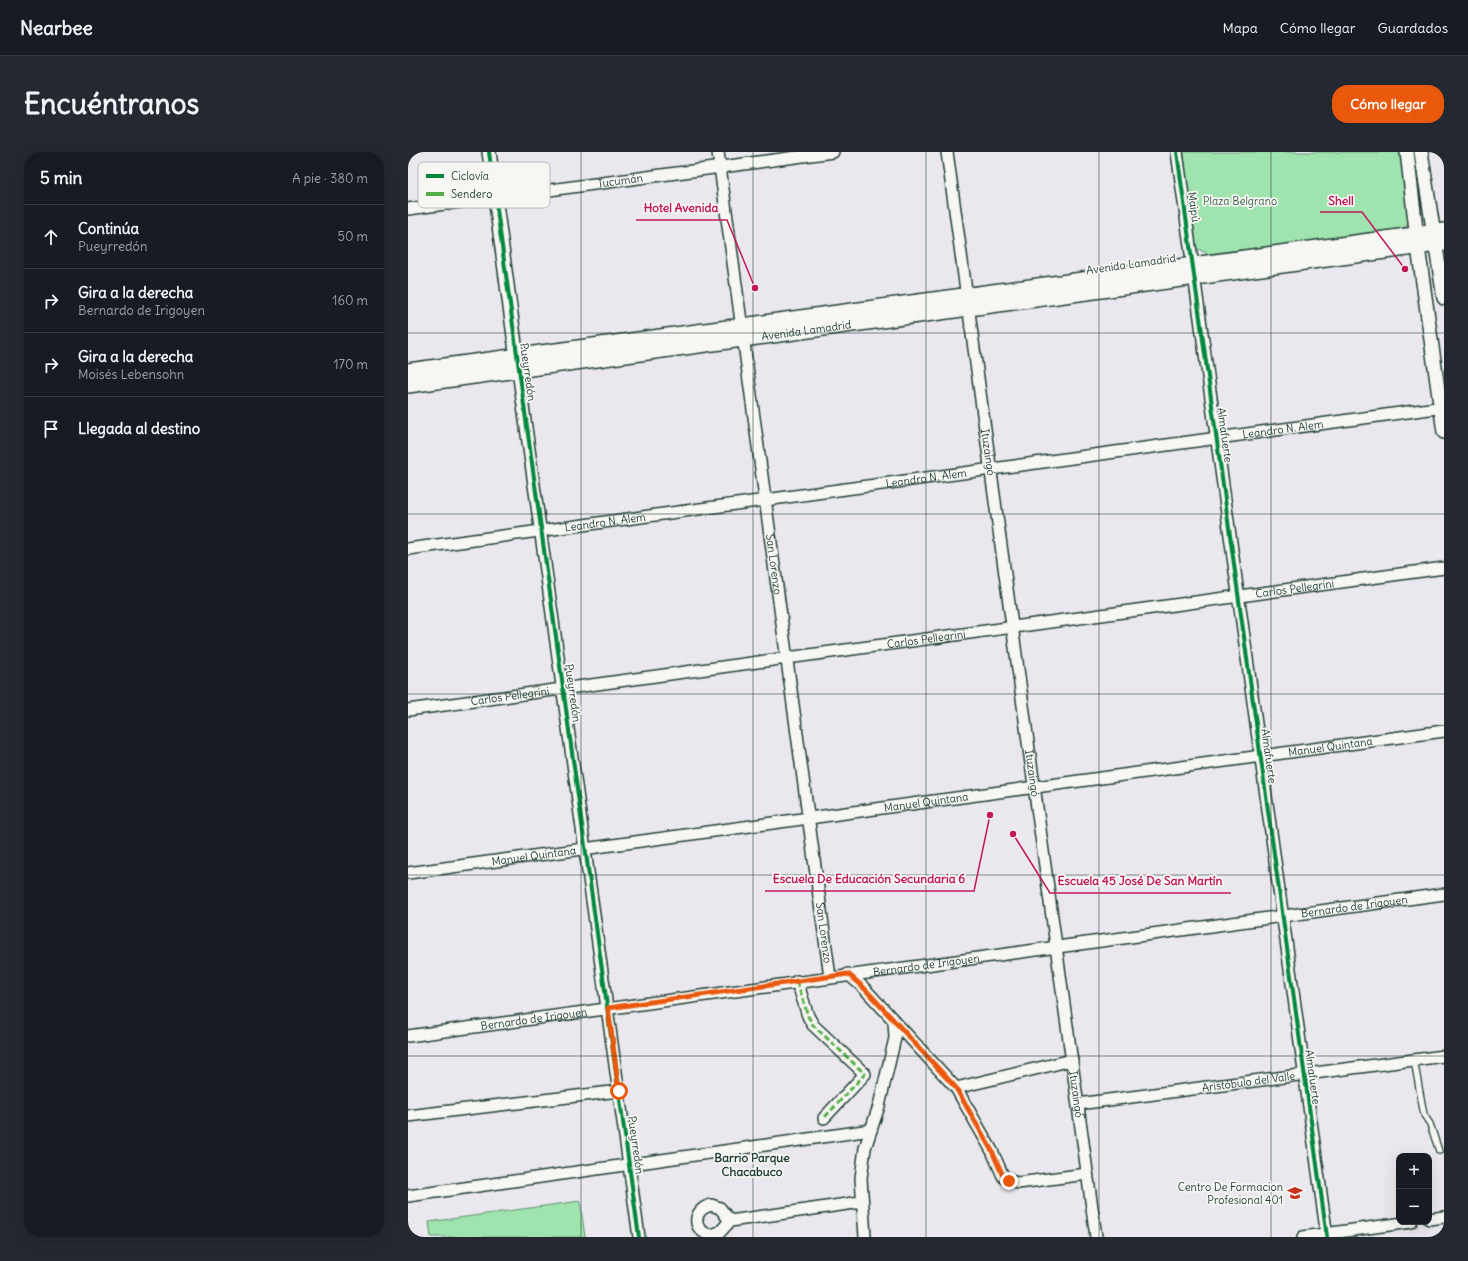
<!DOCTYPE html>
<html lang="es">
<head>
<meta charset="utf-8">
<style>
	body { margin:0; font-family:Delius,sans-serif; background:#242831; color:#f1f3f6 }
	.controls { position:absolute; right:12px; bottom:12px; display:grid; overflow:hidden; border-radius:8px; box-shadow:0 4px 16px #0002 }
	.controls button { width:36px; height:36px; display:grid; place-items:center; padding:0; border:0; border-bottom:1px solid #363941; background:#171b24; color:#f1f3f6; font:20px sans-serif }
	.stop { position:absolute; width:12px; height:12px; margin:-9px; border:3px solid #ea580c; border-radius:50%; background:#fff }
	.stop.end { background:#ea580c; border-color:#fff; box-shadow:0 1px 4px #0008 }
	.list { margin:0; padding:0; list-style:none }
	h2 { display:flex; justify-content:space-between; align-items:center; height:52px; margin:0; padding:0 16px; font-size:17px }
	h2 small { font-size:13px; font-weight:400; color:#9ea1a6 }
	.list li { display:grid; grid-template-columns:26px 1fr auto; gap:12px; align-items:center; box-sizing:border-box; height:64px; padding:0 16px; border-top:1px solid #363941 }
	.list b { display:block; font-size:15px; white-space:nowrap }
	.list p { margin:0; font-size:13px; white-space:nowrap; color:#9ea1a6 }
	.list em { font-size:13px; font-style:normal; color:#9ea1a6 }
	.icon { flex:none; width:22px; height:22px; fill:none; stroke:currentColor; stroke-width:2; stroke-linecap:round; stroke-linejoin:round }
	.map { position:relative; flex:none; width:1036px; height:1085px; overflow:hidden; border-radius:16px }
	header { display:flex; align-items:center; gap:24px; box-sizing:border-box; height:56px; padding:0 20px; background:#171b24; border-bottom:1px solid #363941 }
	header strong { font-size:19px }
	nav { display:flex; gap:22px; margin-inline-start:auto; font-size:14px }
	.intro { display:flex; align-items:center; justify-content:space-between; box-sizing:border-box; height:96px; padding:0 24px }
	h1 { margin:0; font-size:28px }
	.button { padding:10px 18px; border-radius:16px; background:#ea580c; color:#fff; font-size:14px; font-weight:700 }
	main { display:flex; gap:24px; padding:0 24px }
	aside { flex:1; background:#171b24; border-radius:16px; box-shadow:0 4px 16px #0002 }
	.map>svg:first-child { display:block }
	.green { fill:#9fe3ae; stroke:#5f9071 }
	.lines { fill:none; stroke-linecap:round; stroke-linejoin:round }
	.service-casing { stroke:#1f3d34; stroke-width:8 }
	.minor-casing { stroke:#1f3d34; stroke-width:14 }
	.tertiary-casing { stroke:#1f3d34; stroke-width:16 }
	.secondary-casing { stroke:#1f3d34; stroke-width:18 }
	.service { stroke:#f6f6f2; stroke-width:5.5 }
	.minor { stroke:#f6f6f2; stroke-width:11 }
	.tertiary { stroke:#f6f6f2; stroke-width:13 }
	.secondary { stroke:#f6f6f2; stroke-width:15 }
	.quiet { stroke:#52ad45; stroke-width:3; stroke-dasharray:6 3; stroke-linecap:butt }
	.cycleway-casing { stroke:#f6f6f2; stroke-width:6 }
	.cycleway { stroke:#00873e; stroke-width:4 }
	.route { stroke:#ea580c; stroke-width:5 }
	.grid { fill:none; stroke:#1f3d34; stroke-width:1; stroke-opacity:0.55 }
	.labels { text-anchor:middle; dominant-baseline:central; stroke-width:3.5; stroke-linejoin:round; paint-order:stroke }
	.street-label { font-size:11px; fill:#1f3d34; stroke:#f6f6f2 }
	.park-label { font-size:11px; fill:#395e4c; stroke:#f6f6f2 }
	.poi-label { font-size:11px; fill:#1f3d34; stroke:#f6f6f2; text-anchor:end }
	.neighbourhood-label { font-size:12px; font-weight:bold; fill:#1f3d34; stroke:#f6f6f2 }
	.key { fill:#f6f6f2; stroke:#b6beb9; stroke-width:1 }
	.key-label { font-size:11px; fill:#1f3d34 }
	.leader { fill:none; stroke:#c2185b; stroke-width:1.5 }
	.callout-dot { fill:#c2185b; stroke:#f6f6f2; stroke-width:1.5 }
	.callout-label { font-size:12px; text-anchor:middle; font-weight:bold; fill:#c2185b; stroke:#f6f6f2; stroke-width:3.5; stroke-linejoin:round; paint-order:stroke }
</style>
</head>
<body>
<header>
<strong>Nearbee</strong>
<nav><a>Mapa</a><a>Cómo llegar</a><a>Guardados</a></nav>
</header>
<div class="intro"><h1>Encuéntranos</h1><a class="button">Cómo llegar</a></div>
<main>
<aside>
<h2>5 min<small>A pie · 380 m</small></h2>
<ul class="list">
<li><svg class="icon" aria-label="ahead" viewBox="0 0 24 24"><path d="M12 20V5M6 11l6-6 6 6"/></svg><div><b>Continúa</b><p>Pueyrredón</p></div><em>50 m</em></li>
<li><svg class="icon" aria-label="right" viewBox="0 0 24 24"><path d="M7 20v-9h11M14 6l5 5-5 5"/></svg><div><b>Gira a la derecha</b><p>Bernardo de Irigoyen</p></div><em>160 m</em></li>
<li><svg class="icon" aria-label="right" viewBox="0 0 24 24"><path d="M7 20v-9h11M14 6l5 5-5 5"/></svg><div><b>Gira a la derecha</b><p>Moisés Lebensohn</p></div><em>170 m</em></li>
<li><svg class="icon" aria-label="arrive" viewBox="0 0 24 24"><path d="M6 21V4h12l-3 4 3 4H6"/></svg><div><b>Llegada al destino</b></div></li>
</ul>
</aside>
<div class="map">
<svg width="1036" height="1085" viewBox="0 0 1036 1085">
	<rect width="100%" height="100%" fill="#eae8ee"/>
	<filter id="ink" filterUnits="userSpaceOnUse"><feTurbulence type="fractalNoise" baseFrequency=".025" numOctaves="2"/><feDisplacementMap in="SourceGraphic" scale="8" xChannelSelector="R" yChannelSelector="G"/><feConvolveMatrix kernelMatrix="1 2 1 2 8 2 1 2 1" color-interpolation-filters="sRGB"/></filter>
	<g filter="url(#ink)">
		<path class="green" d="M775 0H993L1001 70 995 78 800 102 788 96Z
			M172 1049 177 1085H23L21 1070Z"/>
		<g class="lines">
			<g class="service-casing">
				<path id="service" d="M1006 908 1016 963 1022 972 1031 999"/>
			</g>
			<g class="minor-casing">
				<g id="minor">
					<path id="s1" d="M310 0 422 825"/>
					<path id="s2" d="M539 0 688 1085"/>
					<path d="M769 0 919 1085"/>
					<path id="s3" d="M0 57 425 0"/>
					<path d="M110 218 231 1085"/>
					<path id="s4" d="M0 397 1036 255"/>
					<path id="s5" d="M0 558 1036 416"/>
					<path id="s6" d="M0 721 1036 579"/>
					<path d="M440 822 456 836 548 936 584 999 595 1024 601 1029 610 1031 679 1022"/>
					<path d="M389 829 400 864 405 873 457 922 416 966"/>
					<path id="s7" d="M0 884 1036 742"/>
					<path d="M548 936 664 908"/>
					<path id="s8" d="M670 952 1036 904"/>
					<path d="M0 964 211 939"/>
					<path d="M0 1044 463 978"/>
					<path d="M1021 1067 1036 1065"/>
					<path d="M322 1069 312 1056 303 1053C284 1058 284 1079 303 1083L312 1080 322 1069 453 1050"/>
					<path d="M457 1085 453 1026 457 996 471 954 487 886 486 869"/>
					<path d="M895 1085 1003 1070"/>
				</g>
			</g>
			<g class="tertiary-casing">
				<path id="tertiary" d="M81 0 110 214
					M999 0 1010 95 1036 280
					M1013 0 1036 146"/>
			</g>
			<g class="secondary-casing">
				<g id="secondary">
					<path d="M0 219 1036 79"/>
					<path id="s9" d="M0 233 1036 91"/>
				</g>
			</g>
			<use href="#service" class="service"/>
			<use href="#minor" class="minor"/>
			<use href="#tertiary" class="tertiary"/>
			<use href="#secondary" class="secondary"/>
			<path class="quiet" d="M389 829 400 864 405 873 457 922 416 966"/>
			<g class="cycleway-casing">
				<path id="cycleway" d="M81 0 231 1085
					M769 0 919 1085"/>
			</g>
			<use href="#cycleway" class="cycleway"/>
		</g>
	</g>
	<g class="lines" filter="url(#ink)">
		<path class="route" d="M211 939 200 856 440 822 456 836 548 936 584 999 595 1024 601 1029"/>
	</g>
	<path class="grid" d="M173 0V1085M345 0V1085M518 0V1085M691 0V1085M863 0V1085M0 181H1036M0 362H1036M0 542H1036M0 723H1036M0 904H1036"/>
	<defs>
		<g id="school-bare" transform="scale(1.2)"><path d="M0-5L7-2L0 1L-7-2ZM-4 1L0 2.5L4 1V4Q0 6-4 4Z" fill="#c8321e" stroke="#f6f6f2" stroke-width="2.5" paint-order="stroke"/></g>
	</defs>
	<g fill-rule="evenodd">
		<use href="#school-bare" x="887" y="1041"/>
	</g>
	<g class="labels">
		<g class="street-label">
			<text stroke="none"><textPath href="#s3" startOffset="214">Tucumán</textPath></text>
			<text transform="translate(786 55) rotate(82)">Maipú</text>
			<text transform="translate(723 112) rotate(-8)">Avenida Lamadrid</text>
			<text stroke="none"><textPath href="#s9" startOffset="402">Avenida Lamadrid</textPath></text>
			<text transform="translate(120 220) rotate(82)">Pueyrredón</text>
			<text stroke="none"><textPath href="#s4" startOffset="883">Leandro N. Alem</textPath></text>
			<text transform="translate(817 283) rotate(82)">Almafuerte</text>
			<text stroke="none"><textPath href="#s2" startOffset="303">Ituzaingó</textPath></text>
			<text stroke="none"><textPath href="#s4" startOffset="523">Leandro N. Alem</textPath></text>
			<text stroke="none"><textPath href="#s4" startOffset="199">Leandro N. Alem</textPath></text>
			<text stroke="none"><textPath href="#s1" startOffset="416">San Lorenzo</textPath></text>
			<text stroke="none"><textPath href="#s5" startOffset="895">Carlos Pellegrini</textPath></text>
			<text stroke="none"><textPath href="#s5" startOffset="523">Carlos Pellegrini</textPath></text>
			<text transform="translate(165 541) rotate(82)">Pueyrredón</text>
			<text stroke="none"><textPath href="#s5" startOffset="103">Carlos Pellegrini</textPath></text>
			<text stroke="none"><textPath href="#s6" startOffset="931">Manuel Quintana</textPath></text>
			<text transform="translate(861 604) rotate(82)">Almafuerte</text>
			<text stroke="none"><textPath href="#s2" startOffset="627">Ituzaingó</textPath></text>
			<text stroke="none"><textPath href="#s6" startOffset="523">Manuel Quintana</textPath></text>
			<text stroke="none"><textPath href="#s6" startOffset="127">Manuel Quintana</textPath></text>
			<text stroke="none"><textPath href="#s7" startOffset="955">Bernardo de Irigoyen</textPath></text>
			<text stroke="none"><textPath href="#s1" startOffset="788">San Lorenzo</textPath></text>
			<text stroke="none"><textPath href="#s7" startOffset="523">Bernardo de Irigoyen</textPath></text>
			<text stroke="none"><textPath href="#s7" startOffset="127">Bernardo de Irigoyen</textPath></text>
			<text transform="translate(905 925) rotate(82)">Almafuerte</text>
			<text stroke="none"><textPath href="#s8" startOffset="172">Aristóbulo del Valle</textPath></text>
			<text stroke="none"><textPath href="#s2" startOffset="951">Ituzaingó</textPath></text>
			<text transform="translate(228 993) rotate(82)">Pueyrredón</text>
		</g>
		<g class="park-label">
			<text x="832" y="49">Plaza Belgrano</text>
		</g>
		<g class="poi-label">
			<text x="875" y="1035">Centro De Formacion<tspan x="875" dy="13">Profesional 401</tspan></text>
		</g>
		<g class="neighbourhood-label">
			<text x="344" y="1005">Barrio Parque<tspan x="344" dy="14">Chacabuco</tspan></text>
		</g>
	</g>
	<rect x="10" y="10" width="132" height="46" rx="6" class="key"/>
	<rect x="18" y="22" width="18" height="4" fill="#00873e"/>
	<rect x="18" y="40" width="18" height="4" fill="#52ad45"/>
	<g class="key-label">
		<text x="43" y="28">Ciclovía</text>
		<text x="43" y="46">Sendero</text>
	</g>
	<path class="leader" d="M997 117L954 60H912M347 136L319 68H228M582 663L566 739H357M605 682L642 741H823"/>
	<g class="callout-dot">
		<circle cx="997" cy="117" r="4"/>
		<circle cx="347" cy="136" r="4"/>
		<circle cx="582" cy="663" r="4"/>
		<circle cx="605" cy="682" r="4"/>
	</g>
	<g class="callout-label">
		<text x="933" y="53">Shell</text>
		<text x="273" y="60">Hotel Avenida</text>
		<text x="461" y="731">Escuela De Educación Secundaria 6</text>
		<text x="732" y="733">Escuela 45 José De San Martín</text>
	</g>
</svg>
<div class="controls">
<button>+</button>
<button>−</button>
</div>
<div class="stop" style="left:211px;top:939px"></div>
<div class="stop end" style="left:601px;top:1029px"></div>
</div>
</main>
</body>
</html>
